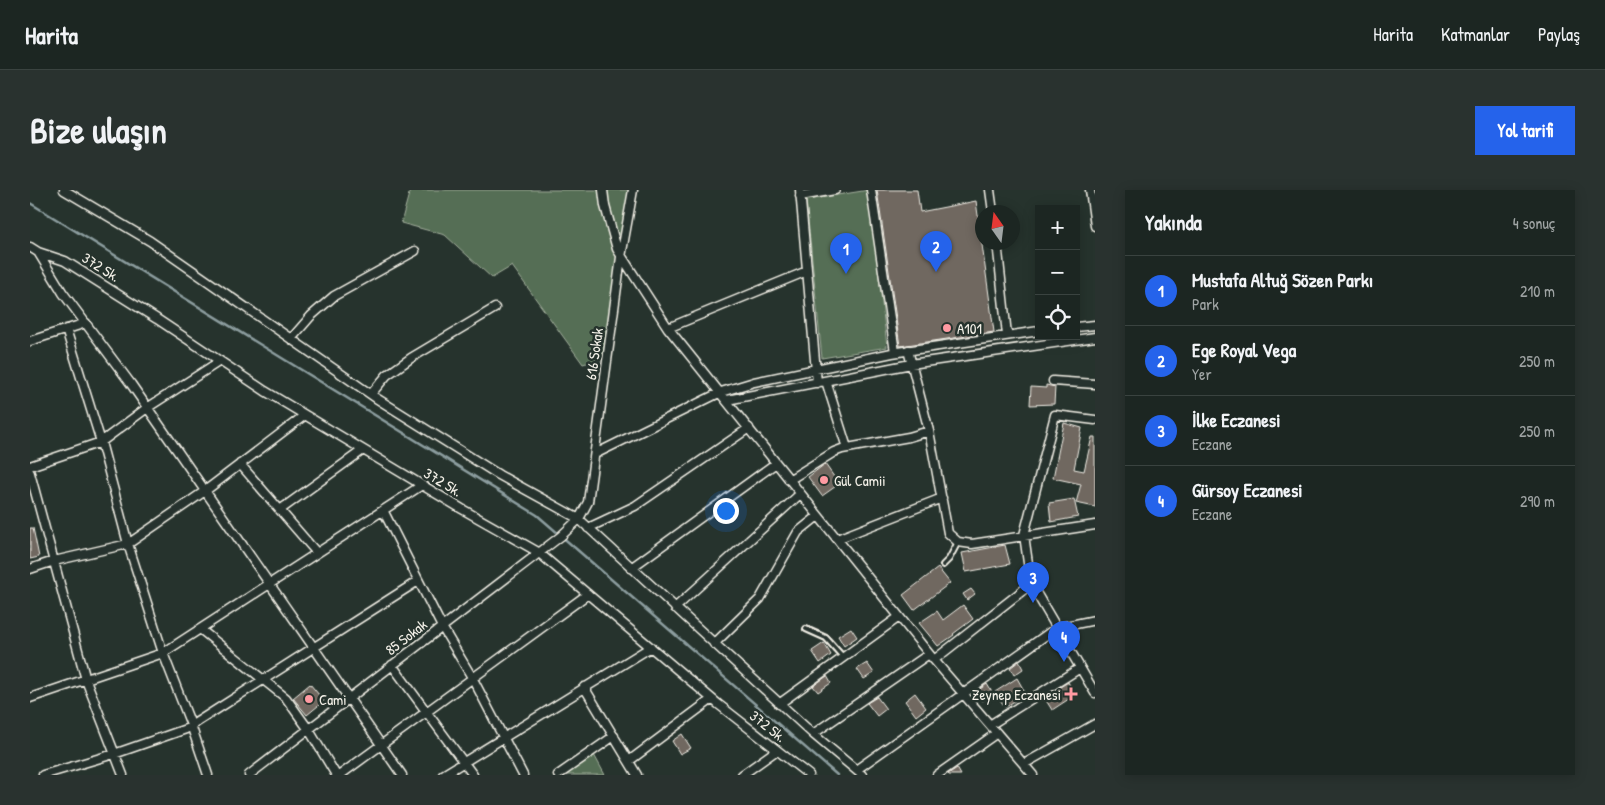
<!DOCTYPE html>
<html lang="tr">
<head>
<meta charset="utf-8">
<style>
	body { margin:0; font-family:"Patrick Hand",sans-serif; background:#29322f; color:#f1f3f6 }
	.controls { position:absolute; right:15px; top:15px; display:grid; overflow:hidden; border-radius:0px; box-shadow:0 2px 12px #0003 }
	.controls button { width:45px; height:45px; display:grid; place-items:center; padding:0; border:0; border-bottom:1px solid #3a4340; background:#1c2622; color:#f1f3f6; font:25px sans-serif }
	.compass { position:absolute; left:945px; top:15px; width:45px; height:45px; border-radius:50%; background:#1c2622; box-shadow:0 2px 12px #0003; rotate:346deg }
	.you { position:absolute; left:695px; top:320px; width:18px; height:18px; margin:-12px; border:4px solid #fff; border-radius:50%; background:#1a73e8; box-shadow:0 0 0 8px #1a73e833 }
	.badge { display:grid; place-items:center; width:32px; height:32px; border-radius:50%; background:#2563eb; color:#fff; font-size:16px; font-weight:700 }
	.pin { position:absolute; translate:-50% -41px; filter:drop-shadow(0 1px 2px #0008) }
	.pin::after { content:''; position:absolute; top:26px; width:18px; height:15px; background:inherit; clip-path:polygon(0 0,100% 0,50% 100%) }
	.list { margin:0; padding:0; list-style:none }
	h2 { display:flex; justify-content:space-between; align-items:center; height:65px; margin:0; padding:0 20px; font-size:21px }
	h2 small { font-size:16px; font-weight:400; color:#a0a5a5 }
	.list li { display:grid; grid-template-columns:32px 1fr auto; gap:15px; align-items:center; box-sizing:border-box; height:70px; padding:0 20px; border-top:1px solid #3a4340 }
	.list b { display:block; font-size:19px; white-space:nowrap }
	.list p { margin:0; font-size:16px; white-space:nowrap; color:#a0a5a5 }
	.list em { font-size:16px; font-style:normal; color:#a0a5a5 }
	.icon { flex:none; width:28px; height:28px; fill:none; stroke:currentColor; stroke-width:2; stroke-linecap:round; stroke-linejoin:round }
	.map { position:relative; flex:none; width:1065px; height:585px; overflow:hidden; border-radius:0px }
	header { display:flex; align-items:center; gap:30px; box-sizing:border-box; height:70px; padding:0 25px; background:#1c2622; border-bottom:1px solid #3a4340 }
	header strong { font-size:24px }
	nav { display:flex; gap:28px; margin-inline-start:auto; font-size:18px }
	.intro { display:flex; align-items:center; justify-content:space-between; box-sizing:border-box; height:120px; padding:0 30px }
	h1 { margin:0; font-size:35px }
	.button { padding:12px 22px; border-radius:0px; background:#2563eb; color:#fff; font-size:18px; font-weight:700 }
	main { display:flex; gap:30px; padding:0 30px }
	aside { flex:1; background:#1c2622; border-radius:0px; box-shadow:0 2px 12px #0003 }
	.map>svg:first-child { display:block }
	.green { fill:#546e54; stroke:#a4b09e }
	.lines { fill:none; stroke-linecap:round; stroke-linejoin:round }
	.stream { stroke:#8d9ea0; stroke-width:2.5 }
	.building { fill:#706761; stroke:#f4f1e8 }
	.service-casing { stroke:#f4f1e8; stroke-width:8 }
	.minor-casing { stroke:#f4f1e8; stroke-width:11 }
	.service { stroke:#26332d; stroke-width:4 }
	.minor { stroke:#26332d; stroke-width:8 }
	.poi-dot { fill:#ff9aa2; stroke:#26332d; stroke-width:2 }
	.labels { text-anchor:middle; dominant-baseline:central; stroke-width:5; stroke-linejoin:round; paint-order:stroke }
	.street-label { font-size:15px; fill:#f4f1e8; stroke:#26332d }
	.poi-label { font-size:15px; fill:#f4f1e8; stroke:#26332d; text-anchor:start }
</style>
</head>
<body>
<header>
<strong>Harita</strong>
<nav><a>Harita</a><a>Katmanlar</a><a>Paylaş</a></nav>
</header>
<div class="intro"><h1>Bize ulaşın</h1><a class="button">Yol tarifi</a></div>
<main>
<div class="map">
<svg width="1065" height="585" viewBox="0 0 1065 585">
	<rect width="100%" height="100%" fill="#26332d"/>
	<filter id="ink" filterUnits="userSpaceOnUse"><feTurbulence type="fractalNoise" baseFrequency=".02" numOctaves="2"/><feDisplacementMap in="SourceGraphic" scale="10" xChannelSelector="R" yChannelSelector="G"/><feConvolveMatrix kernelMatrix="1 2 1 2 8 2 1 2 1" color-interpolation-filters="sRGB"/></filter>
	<g filter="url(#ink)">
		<path class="green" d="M380 0H599L574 168 553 174 482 76 462 88 415 45 371 33Z
			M839 0 857 157 792 168 776 10Z
			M563 563 575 585H532Z"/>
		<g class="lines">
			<path class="stream" d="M0 13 507 325 807 585"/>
		</g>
		<path class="building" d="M847 0H887L890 22 946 11 964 142 870 156Z
			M1016 195 1025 197 1024 214 1000 215 1001 197 1016 198Z
			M1034 233 1052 238 1044 279 1054 281 1062 247H1065V317L1046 313 1051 294 1023 288Z
			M795 274 809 294 792 306 778 287Z
			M1044 309 1048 327 1021 332 1019 313Z
			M0 338H3L9 367 0 369Z
			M975 355 980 374 936 382 932 363Z
			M908 378 920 393 884 420 873 405Z
			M941 399 945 404 937 410 933 404Z
			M933 415 943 429 923 444 924 445 908 456 889 433 907 421 913 430Z
			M821 438 827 447 814 456 808 446Z
			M794 453 801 465 790 473 782 461Z
			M989 471 993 479 984 485 980 478Z
			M837 473 844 483 834 489 827 479Z
			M797 486 801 493 788 502 783 496Z
			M987 488 996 504 975 517 965 502Z
			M1038 492 1045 505 1022 520 1014 507Z
			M280 494 294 511 277 525 263 508Z
			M957 494 963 504 952 511 946 502Z
			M885 503 896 518 886 526 875 511Z
			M847 507 856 519 847 526 837 513Z
			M652 544 661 558 650 564 642 551Z
			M927 578 931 585H919L918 584Z"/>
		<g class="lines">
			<g class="service-casing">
				<path id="service" d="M913 375 919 369 928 352
					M776 439 796 448 813 467"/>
			</g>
			<g class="minor-casing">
				<path id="minor" d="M34 0 120 51 346 208 469 285 549 329 783 544 832 585
					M573 0 575 16 587 59 638 138 904 470 1003 585
					M770 0 787 193
					M841 0 865 162
					M960 0 963 22
					M1060 0 1065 36
					M770 6 805 0
					M967 52 977 145
					M0 57 8 62 33 103 101 194 372 585
					M8 62 35 71 127 129 235 201 432 319 508 362 688 514 779 585
					M1046 137 1065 135
					M638 138 777 81
					M36 139 71 252 98 354 133 463 161 535 178 585
					M261 149 281 126 304 106 385 61
					M0 151 56 133
					M878 160 899 241 918 343 928 352 942 354 1065 335
					M796 191 817 258
					M1023 191 1065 194
					M341 204 357 185 381 168 465 118
					M697 210 881 174 1065 147
					M1065 230 1025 225 994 345 1001 394 1065 503
					M565 264 691 202 724 192 862 163 1009 141
					M210 274 287 363
					M0 276 71 252 117 218 190 171
					M0 283 56 490 93 585
					M759 290 804 262 812 259 879 247 899 241
					M250 320 333 260
					M353 320 412 437 443 489 493 585
					M558 338 605 316 719 238
					M807 349 912 308
					M601 378 746 273
					M0 379 24 371 98 354 175 301 275 225
					M645 418 770 304
					M170 439 256 508 279 540 306 585
					M684 454 730 409 768 342 788 326
					M904 470 1001 394
					M362 475 443 585
					M554 497 607 585
					M0 508 133 463 392 295
					M749 514 869 427
					M960 535 1050 478
					M783 544 899 464
					M599 571 682 509
					M994 574 1065 534
					M826 580 1026 438 1065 430
					M13 585 84 564 156 539 388 391
					M219 585 531 346 549 329 558 312 591 67 603 0
					M310 585 558 404
					M413 585 621 457
					M528 585 584 546
					M712 585 747 560
					M907 585 967 543"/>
			</g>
			<use href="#service" class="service"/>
			<use href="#minor" class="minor"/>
		</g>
	</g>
	<g class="poi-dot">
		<circle cx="917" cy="138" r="5"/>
		<circle cx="794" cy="290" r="5"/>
		<path d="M1038.5 496.5h5v5h5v5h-5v5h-5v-5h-5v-5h5z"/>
		<circle cx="279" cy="509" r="5"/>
	</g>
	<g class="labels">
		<g class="street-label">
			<text transform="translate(71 77) rotate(32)">372 Sk.</text>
			<text transform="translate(564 164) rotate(-82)">616 Sokak</text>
			<text transform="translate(413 292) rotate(31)">372 Sk.</text>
			<text transform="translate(376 447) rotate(-38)">85 Sokak</text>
			<text transform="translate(738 536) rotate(38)">372 Sk.</text>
		</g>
		<g class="poi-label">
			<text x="927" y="138">A101</text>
			<text x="804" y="290">Gül Camii</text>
			<text x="1031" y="504" text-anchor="end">Zeynep Eczanesi</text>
			<text x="289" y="509">Cami</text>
		</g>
	</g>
</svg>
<div class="controls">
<button>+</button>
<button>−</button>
<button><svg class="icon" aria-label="locate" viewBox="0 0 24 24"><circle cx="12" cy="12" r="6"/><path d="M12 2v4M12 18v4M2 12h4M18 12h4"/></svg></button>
</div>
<svg class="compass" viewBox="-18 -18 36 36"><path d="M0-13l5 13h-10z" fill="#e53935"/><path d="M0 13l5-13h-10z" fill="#a0a5a5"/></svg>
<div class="you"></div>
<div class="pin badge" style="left:816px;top:84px">1</div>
<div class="pin badge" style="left:906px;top:82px">2</div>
<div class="pin badge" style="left:1003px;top:413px">3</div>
<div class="pin badge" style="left:1034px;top:472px">4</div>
</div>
<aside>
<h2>Yakında<small>4 sonuç</small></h2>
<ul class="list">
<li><span class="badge">1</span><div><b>Mustafa Altuğ Sözen Parkı</b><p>Park</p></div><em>210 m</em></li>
<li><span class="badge">2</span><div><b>Ege Royal Vega</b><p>Yer</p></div><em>250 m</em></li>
<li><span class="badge">3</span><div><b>İlke Eczanesi</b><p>Eczane</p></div><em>250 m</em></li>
<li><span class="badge">4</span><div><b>Gürsoy Eczanesi</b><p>Eczane</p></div><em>290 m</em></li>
</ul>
</aside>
</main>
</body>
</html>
